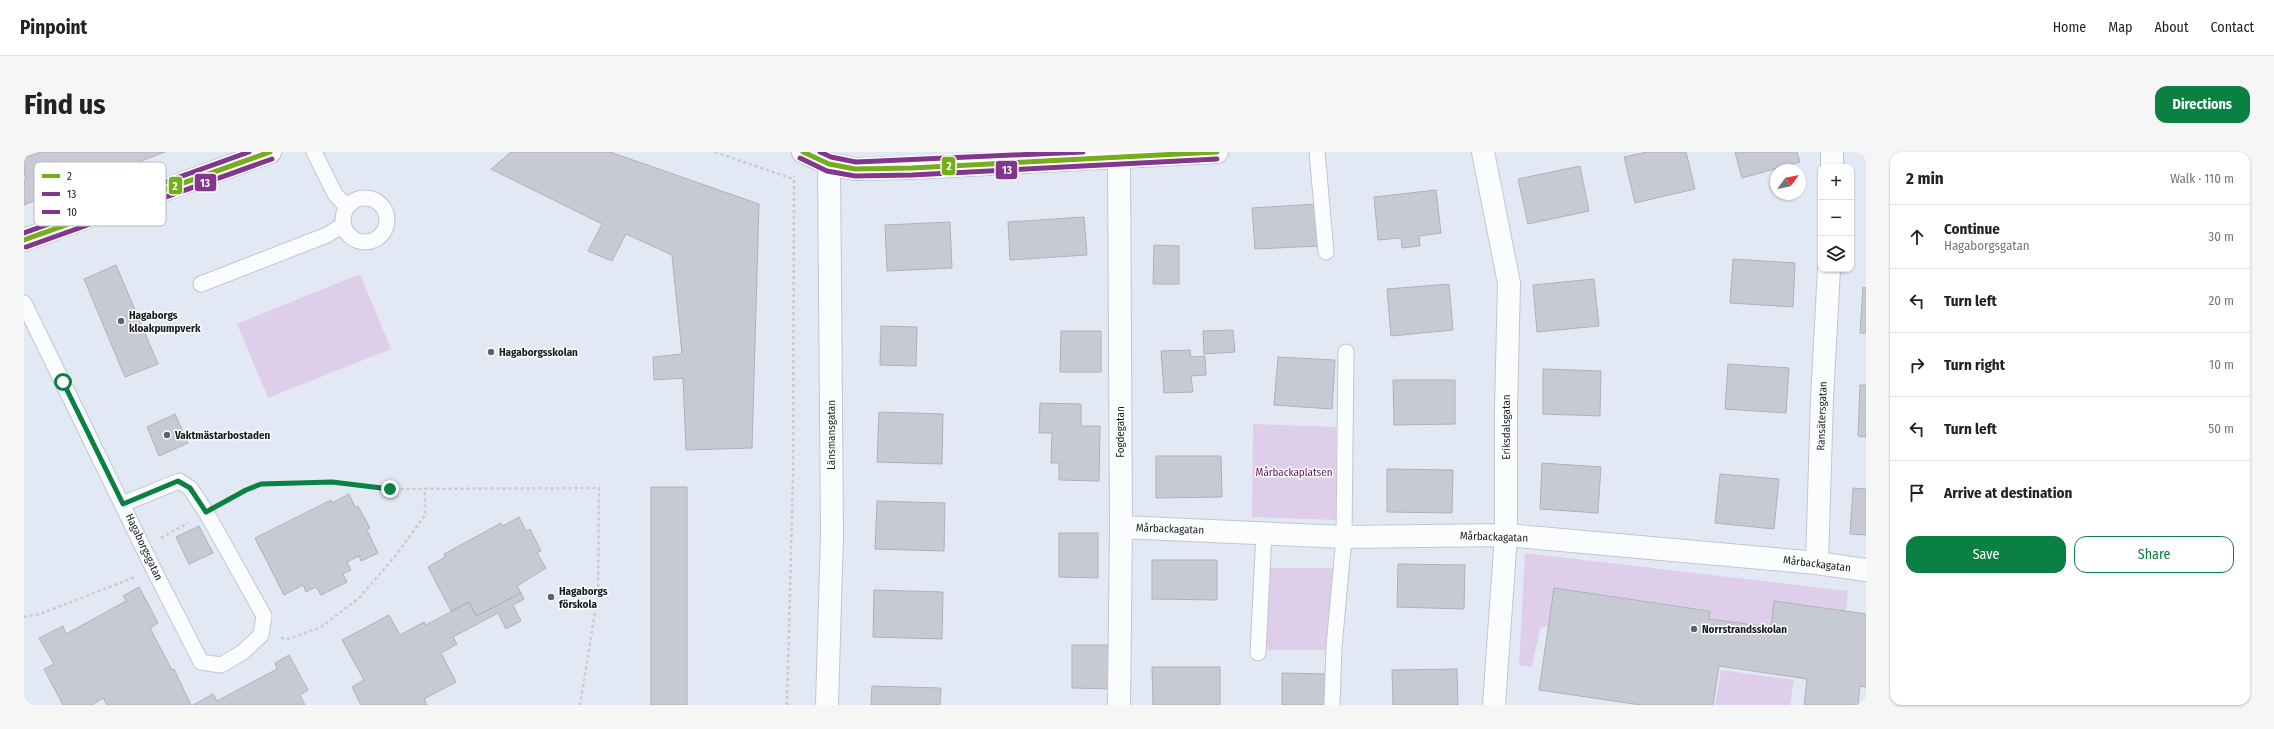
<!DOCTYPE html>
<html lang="en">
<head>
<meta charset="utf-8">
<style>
	body { margin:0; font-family:"Fira Sans Condensed",sans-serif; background:#f6f6f6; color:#222 }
	.controls { position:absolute; right:12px; top:12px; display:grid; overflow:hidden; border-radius:8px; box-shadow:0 1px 3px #0004 }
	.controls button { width:36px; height:36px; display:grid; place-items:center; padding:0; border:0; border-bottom:1px solid #e0e0e0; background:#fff; color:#222; font:20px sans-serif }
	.compass { position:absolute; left:1746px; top:12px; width:36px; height:36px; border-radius:50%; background:#fff; box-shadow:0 1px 3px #0004; rotate:57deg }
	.stop { position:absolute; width:12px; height:12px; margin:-9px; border:3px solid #0b8043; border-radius:50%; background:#fff }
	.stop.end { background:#0b8043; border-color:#fff; box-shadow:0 1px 4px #0008 }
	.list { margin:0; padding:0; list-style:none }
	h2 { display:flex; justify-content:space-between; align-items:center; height:52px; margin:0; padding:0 16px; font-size:17px }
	h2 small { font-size:13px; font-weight:400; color:#767676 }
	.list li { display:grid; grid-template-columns:26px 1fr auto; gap:12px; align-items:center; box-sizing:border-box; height:64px; padding:0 16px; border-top:1px solid #e0e0e0 }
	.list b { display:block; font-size:15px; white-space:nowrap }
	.list p { margin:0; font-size:13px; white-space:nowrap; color:#767676 }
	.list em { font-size:13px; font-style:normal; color:#767676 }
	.actions { display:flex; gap:8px; padding:12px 16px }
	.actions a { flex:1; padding:9px 0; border:1px solid #0b8043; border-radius:12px; text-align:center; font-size:14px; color:#0b8043 }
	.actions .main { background:#0b8043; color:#fff }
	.icon { flex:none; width:22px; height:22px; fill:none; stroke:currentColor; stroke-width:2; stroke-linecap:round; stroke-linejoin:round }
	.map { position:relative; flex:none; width:1842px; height:553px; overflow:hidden; border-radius:12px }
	header { display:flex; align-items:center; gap:24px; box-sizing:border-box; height:56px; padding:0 20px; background:#fff; border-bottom:1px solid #e0e0e0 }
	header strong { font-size:19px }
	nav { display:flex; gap:22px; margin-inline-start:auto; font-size:14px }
	.intro { display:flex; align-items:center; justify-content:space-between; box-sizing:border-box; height:96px; padding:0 24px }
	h1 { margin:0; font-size:28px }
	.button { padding:10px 18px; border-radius:12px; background:#0b8043; color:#fff; font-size:14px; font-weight:700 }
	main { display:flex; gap:24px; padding:0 24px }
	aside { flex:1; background:#fff; border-radius:12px; box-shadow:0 1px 3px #0004 }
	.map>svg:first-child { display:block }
	.green { fill:#dfceea }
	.building { fill:#c8cad3; stroke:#afb1ba }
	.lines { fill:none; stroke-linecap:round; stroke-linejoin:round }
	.lane-casing { stroke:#c1c6cf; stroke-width:17 }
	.street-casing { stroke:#c1c6cf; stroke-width:24 }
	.path { stroke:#c9cbce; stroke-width:2.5; stroke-dasharray:3 3; stroke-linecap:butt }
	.lane { stroke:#fbfcfd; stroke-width:15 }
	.street { stroke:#fbfcfd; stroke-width:22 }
	.bus-1-casing { stroke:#fff; stroke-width:8 }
	.bus-2-casing { stroke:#fff; stroke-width:8 }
	.bus-3-casing { stroke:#fff; stroke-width:8 }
	.bus-1 { stroke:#75ad1d; stroke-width:5 }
	.bus-2 { stroke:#82378c; stroke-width:5 }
	.bus-3 { stroke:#82378c; stroke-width:5 }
	.route { stroke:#0b8043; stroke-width:5 }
	.poi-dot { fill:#5e636b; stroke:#fff; stroke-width:1.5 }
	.labels { text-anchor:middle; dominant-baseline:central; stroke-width:3; stroke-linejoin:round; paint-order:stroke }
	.poi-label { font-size:11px; font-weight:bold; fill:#171b21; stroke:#fff; text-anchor:start }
	.street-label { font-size:11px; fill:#171b21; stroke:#fff }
	.park-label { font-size:11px; fill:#5d1468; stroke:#fff }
	.key { fill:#fff; stroke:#b9bbbc; stroke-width:1 }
	.key-label { font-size:11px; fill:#171b21 }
	.line-badge { stroke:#fff; stroke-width:1.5 }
	.badge-label { font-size:11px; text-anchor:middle; font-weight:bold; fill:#fff }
</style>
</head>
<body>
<header>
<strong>Pinpoint</strong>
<nav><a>Home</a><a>Map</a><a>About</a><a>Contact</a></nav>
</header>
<div class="intro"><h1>Find us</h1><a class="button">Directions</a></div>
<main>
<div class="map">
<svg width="1842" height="553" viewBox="0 0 1842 553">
	<rect width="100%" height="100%" fill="#e3e9f4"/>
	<path class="green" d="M336 122 367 197 244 246 213 172Z
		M1229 272 1312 275V368L1228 365Z
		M1501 401 1824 439 1822 459 1751 449 1747 475 1685 467 1686 458 1530 436 1525 474 1516 476 1508 515 1495 513Z
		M1245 416H1313L1306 498H1244L1242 484Z
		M1697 518 1770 528 1766 553H1691Z"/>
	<path class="building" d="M17 0H141L0 53V28L2 27 0 21V6Z
		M487 0H586L735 52 728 296 662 298 659 226 630 228 629 205 658 202 648 103 602 82 588 109 564 99 578 72 467 17Z
		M1623 0H1662L1671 37 1611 51 1600 5Z
		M1711 0H1773L1776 10 1718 26Z
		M1556 14 1565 59 1504 72 1494 27Z
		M1412 38 1417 81 1395 84 1396 94 1378 96 1377 86 1354 88 1350 45Z
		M1293 52 1296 94 1231 97 1228 56Z
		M1060 65 1063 103 986 108 984 70Z
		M926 70 928 116 863 119 861 73Z
		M1130 93 1155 94V132H1129Z
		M1709 107 1771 111 1769 155 1706 151Z
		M92 113 134 212 101 225 60 127Z
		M1570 127 1575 174 1513 180 1509 133Z
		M1425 132 1429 178 1367 184 1363 137Z
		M1839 135 1842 136V181H1836Z
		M857 174 893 175 892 214 856 213Z
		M1209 178 1211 200 1180 202 1179 179Z
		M1037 179H1077V220H1036Z
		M1166 198 1167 205 1181 204 1182 223 1167 224 1169 240 1140 241 1137 199Z
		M1254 205 1311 208 1308 257 1250 253Z
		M1704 212 1765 216 1762 261 1701 257Z
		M1519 217 1577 219 1576 264 1519 262Z
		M1369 228H1431V272L1370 273Z
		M1836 233H1842V285L1834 284Z
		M1016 251 1057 252V274H1076L1075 329 1035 328V311H1027L1028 281H1015Z
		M855 260 919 262 918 312 853 310Z
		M151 262 164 291 135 304 123 275Z
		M1132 304H1197L1198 345 1132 346Z
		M1518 311 1577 315 1574 361 1516 357Z
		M1363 317 1429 318 1428 361 1363 360Z
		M1696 322 1755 327 1750 377 1691 371Z
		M627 335H663V553H627Z
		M1829 336 1842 337V383L1826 382Z
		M325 342 331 355 334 354 346 376 343 378 354 401 337 409 335 404 323 410 327 418 319 422 323 430 297 443 292 435 282 440 279 433 260 443 231 386 307 348 308 351Z
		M853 349 921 351 920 399 851 397Z
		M495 365 502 379 506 377 517 399 513 401 522 416 493 434 497 441 452 464 445 450 427 459 404 415 421 405 420 402 477 371 479 374Z
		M175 374 189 401 165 412 152 385Z
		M1035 381H1074V426L1035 425Z
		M1128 408H1193V448L1128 447Z
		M1374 412 1441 413 1440 457 1373 455Z
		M115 435 134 471 126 476 148 518 150 517 167 553H83L79 546 68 553H39L20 517 30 512 15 486 39 474 42 482 102 449 99 444Z
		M1530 436 1686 459 1685 467 1747 475 1750 449 1842 462V535L1836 534 1834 553H1780L1783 527 1695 514 1689 553H1617L1515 538Z
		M850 438 919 440 918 487 849 485Z
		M497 441 500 447 489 453 497 469 482 477 474 461 429 485 433 492 417 501 432 530 400 547 403 553H337L328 535 340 528 318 488 365 463 376 483 400 470 402 473 445 450 452 464Z
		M1048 493H1088V537L1048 536Z
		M265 503 284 538 276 543 281 553H169L189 542 193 549 253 517 251 511Z
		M1128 515H1196V553H1129Z
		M1433 517 1434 553H1369L1368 518Z
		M1258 521 1303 522 1302 553H1258Z
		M848 534 917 536 916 553H847Z"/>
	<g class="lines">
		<g class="lane-casing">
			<path id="lane" d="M290 0 311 42 323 55
				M1293 0 1302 100
				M319 68a22 22 0 1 1 44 0a22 22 0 1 1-44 0Z
				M177 132 303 83 319 73
				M0 151 130 418 177 510 197 513 219 500 237 483 240 464 182 360 166 336 155 329 99 352
				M1234 501 1240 381
				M1308 553 1310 495 1320 385 1322 200"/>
		</g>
		<g class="street-casing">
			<path id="street" d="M779 0 805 12 831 17 888 16 1193 0
				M1459 0 1485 131 1482 256V383L1470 553
				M1095 6 1097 375 1095 553
				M1808 15V0
				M0 88 246 0
				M1097 375 1320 385 1482 383 1793 411 1842 418
				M1793 411 1798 246 1805 117
				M803 553 808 382 805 12"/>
		</g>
		<path class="path" d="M691 0 769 27
			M201 350 222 338 237 333 308 330 366 337 575 336 574 442 556 553
			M137 386 164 371
			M0 465 16 462 111 425
			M257 486 264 487 297 475 335 446 373 402 401 363V336
			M763 553 769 323 770 24"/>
		<use href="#lane" class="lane"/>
		<use href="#street" class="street"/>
		<g class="bus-1-casing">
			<path id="bus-1" d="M779 0 805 12 831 17 888 16 1193 0
				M0 88 246 0"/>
		</g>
		<g class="bus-2-casing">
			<path id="bus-2" d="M776 6 803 19 831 24 888 23 1193 7
				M2 95 248 7"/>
		</g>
		<g class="bus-3-casing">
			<path id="bus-3" d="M796 0 807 5 832 10 1059 0
				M0 81 225 0"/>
		</g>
		<use href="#bus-1" class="bus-1"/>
		<use href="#bus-2" class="bus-2"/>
		<use href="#bus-3" class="bus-3"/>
	</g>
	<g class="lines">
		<path class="route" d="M39 230 99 352 154 329 166 336 182 360 222 338 237 332 308 330 366 337"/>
	</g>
	<g class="poi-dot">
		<circle cx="97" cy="169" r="4"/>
		<circle cx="467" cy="200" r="4"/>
		<circle cx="143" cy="283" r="4"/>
		<circle cx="527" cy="445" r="4"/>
		<circle cx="1670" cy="477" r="4"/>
	</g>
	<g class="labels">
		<g class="poi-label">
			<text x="105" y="163">Hagaborgs<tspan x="105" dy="13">kloakpumpverk</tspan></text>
			<text x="475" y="200">Hagaborgsskolan</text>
			<text x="151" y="283">Vaktmästarbostaden</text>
			<text x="535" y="439">Hagaborgs<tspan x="535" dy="13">förskola</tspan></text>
			<text x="1678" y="477">Norrstrandsskolan</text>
		</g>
		<g class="street-label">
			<text transform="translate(1798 264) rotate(-88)">Ransätersgatan</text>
			<text transform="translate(1482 275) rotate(-90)">Eriksdalsgatan</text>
			<text transform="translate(1096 280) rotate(-90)">Fogdegatan</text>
			<text transform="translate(807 283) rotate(-90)">Länsmansgatan</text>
			<text transform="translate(1146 377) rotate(2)">Mårbackagatan</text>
			<text transform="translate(1470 385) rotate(2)">Mårbackagatan</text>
			<text transform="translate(120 395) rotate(65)">Hagaborgsgatan</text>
			<text transform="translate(1793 412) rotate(7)">Mårbackagatan</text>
		</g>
		<g class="park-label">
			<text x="1270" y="320">Mårbackaplatsen</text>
		</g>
	</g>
	<rect x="10" y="10" width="132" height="64" rx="6" class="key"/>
	<rect x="18" y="22" width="18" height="4" fill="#75ad1d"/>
	<rect x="18" y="40" width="18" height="4" fill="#82378c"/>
	<rect x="18" y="58" width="18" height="4" fill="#82378c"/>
	<g class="key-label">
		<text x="43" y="28">2</text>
		<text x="43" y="46">13</text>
		<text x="43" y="64">10</text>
	</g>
	<g class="line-badge">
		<rect x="917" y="4" width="15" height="20" rx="4" fill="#75ad1d"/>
		<rect x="971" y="8" width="23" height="20" rx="4" fill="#82378c"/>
		<rect x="170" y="21" width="23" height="19" rx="4" fill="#82378c"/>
		<rect x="144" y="24" width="15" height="19" rx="4" fill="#75ad1d"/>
	</g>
	<g class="badge-label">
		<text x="925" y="18">2</text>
		<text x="983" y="22">13</text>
		<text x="181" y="35">13</text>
		<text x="151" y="38">2</text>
	</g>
</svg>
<div class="controls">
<button>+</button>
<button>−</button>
<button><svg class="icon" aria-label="layers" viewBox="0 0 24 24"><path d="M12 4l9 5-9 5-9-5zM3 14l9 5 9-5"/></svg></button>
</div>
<svg class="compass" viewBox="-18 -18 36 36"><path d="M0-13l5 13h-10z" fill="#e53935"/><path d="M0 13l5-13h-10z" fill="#767676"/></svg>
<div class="stop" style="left:39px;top:230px"></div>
<div class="stop end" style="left:366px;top:337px"></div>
</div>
<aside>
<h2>2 min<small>Walk · 110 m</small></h2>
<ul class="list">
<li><svg class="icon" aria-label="ahead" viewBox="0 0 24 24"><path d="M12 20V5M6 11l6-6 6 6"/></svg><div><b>Continue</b><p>Hagaborgsgatan</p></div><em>30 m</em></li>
<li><svg class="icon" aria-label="left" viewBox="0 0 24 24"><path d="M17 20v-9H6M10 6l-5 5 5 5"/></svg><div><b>Turn left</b></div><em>20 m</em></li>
<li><svg class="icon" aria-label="right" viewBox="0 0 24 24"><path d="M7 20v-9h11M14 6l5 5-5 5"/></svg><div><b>Turn right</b></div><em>10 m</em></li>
<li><svg class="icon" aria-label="left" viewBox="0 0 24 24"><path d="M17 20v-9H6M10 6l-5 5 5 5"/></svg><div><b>Turn left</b></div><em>50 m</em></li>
<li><svg class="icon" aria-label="arrive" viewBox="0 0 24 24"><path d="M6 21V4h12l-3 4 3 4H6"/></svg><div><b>Arrive at destination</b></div></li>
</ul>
<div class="actions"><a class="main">Save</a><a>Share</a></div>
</aside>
</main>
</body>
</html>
